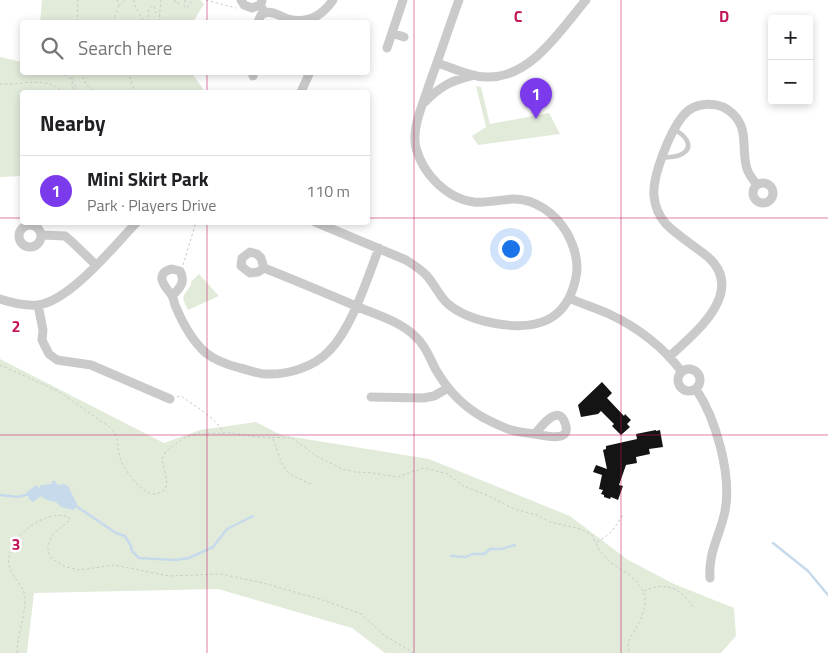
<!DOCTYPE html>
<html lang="en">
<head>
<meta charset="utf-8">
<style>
	body { margin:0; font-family:"Titillium Web",sans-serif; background:#f2f2f2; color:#202124 }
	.controls { position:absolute; right:15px; top:15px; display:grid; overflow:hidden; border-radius:5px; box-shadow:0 2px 8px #0003 }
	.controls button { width:45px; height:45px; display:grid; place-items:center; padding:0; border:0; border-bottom:1px solid #e0e0e0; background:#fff; color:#202124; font:25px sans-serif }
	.you { position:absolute; left:510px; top:248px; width:18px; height:18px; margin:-12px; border:4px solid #fff; border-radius:50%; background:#1a73e8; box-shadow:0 0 0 8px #1a73e833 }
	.badge { display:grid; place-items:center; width:32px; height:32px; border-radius:50%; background:#7c3aed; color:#fff; font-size:16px; font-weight:700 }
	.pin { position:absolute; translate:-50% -41px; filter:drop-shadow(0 1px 2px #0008) }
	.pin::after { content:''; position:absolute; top:26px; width:18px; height:15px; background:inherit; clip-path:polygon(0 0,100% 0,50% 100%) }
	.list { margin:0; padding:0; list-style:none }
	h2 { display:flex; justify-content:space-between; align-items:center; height:65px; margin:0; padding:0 20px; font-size:21px }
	h2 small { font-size:16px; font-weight:400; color:#757577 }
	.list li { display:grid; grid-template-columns:32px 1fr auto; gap:15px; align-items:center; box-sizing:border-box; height:70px; padding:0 20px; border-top:1px solid #e0e0e0 }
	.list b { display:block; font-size:19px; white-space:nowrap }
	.list p { margin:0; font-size:16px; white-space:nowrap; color:#757577 }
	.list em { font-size:16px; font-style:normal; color:#757577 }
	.icon { flex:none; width:28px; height:28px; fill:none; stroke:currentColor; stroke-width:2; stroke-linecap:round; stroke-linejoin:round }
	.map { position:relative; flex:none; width:828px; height:653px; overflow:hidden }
	.search { position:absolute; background:#fff; box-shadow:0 2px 8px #0003; left:20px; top:20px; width:350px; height:55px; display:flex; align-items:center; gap:12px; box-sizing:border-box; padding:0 18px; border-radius:5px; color:#757577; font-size:19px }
	.panel { position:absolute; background:#fff; box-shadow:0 2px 8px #0003; left:20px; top:90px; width:350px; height:135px; border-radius:5px }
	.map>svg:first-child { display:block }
	.green { fill:#e2ebda }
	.water { fill:#c6daeb }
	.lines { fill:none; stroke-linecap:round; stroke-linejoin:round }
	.stream { stroke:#c6daeb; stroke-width:2.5 }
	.building { fill:#141414 }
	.path { stroke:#cacaca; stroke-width:1; stroke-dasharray:2.5 2.5; stroke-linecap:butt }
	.lane { stroke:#cacaca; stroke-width:4.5 }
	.street { stroke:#cacaca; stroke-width:9 }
	.grid { fill:none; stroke:#c2185b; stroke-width:1; stroke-opacity:0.55 }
	.grid-label { font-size:16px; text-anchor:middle; font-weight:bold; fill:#c2185b; stroke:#fff; stroke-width:5; stroke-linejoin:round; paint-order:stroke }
</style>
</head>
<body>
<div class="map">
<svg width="828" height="653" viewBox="0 0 828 653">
	<rect width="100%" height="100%" fill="#fff"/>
	<path class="green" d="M42 0H200L204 4 193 22H40Z
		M0 57 22 62V72L192 73 205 92H22V176L0 177Z
		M476 86 481 87 490 124 549 113 560 134 478 145 472 136 486 127Z
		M199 274 219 296 188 310C181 296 182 298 191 285V282Z
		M0 359 164 443 200 430 256 422 281 435 429 459 570 516 628 560 674 584 734 608 736 636 721 653H385L352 628 218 589 34 593 27 653H0Z"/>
	<path class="water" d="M52 481H55L58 485 64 484 68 486 77 504 74 510 61 507 56 502 47 500 41 496 33 502 29 499 27 492 36 485 39 488 41 485 51 484Z"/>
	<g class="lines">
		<path class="stream" d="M0 495 18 497 29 494
			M76 506 116 533 125 536 131 546 132 551 139 558 175 560 189 558 213 547 227 529 253 516
			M773 543 808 571 828 595
			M451 556 466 557 472 554H484L490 549H501L515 545"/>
	</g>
	<path class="building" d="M602 382 612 393 607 398 624 416 625 414 631 420 627 424 630 427 621 435 612 426 614 424 601 411 598 414 581 417 578 405Z
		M656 430V431L660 430 663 447 649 449 650 454 636 457 637 463 626 465 619 485 623 486 618 500 611 497 610 499 604 497V495L601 494 603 490 599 489 602 475 593 472 596 465 607 469 603 450 606 449V446L637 439 636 434Z"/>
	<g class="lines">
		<path class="path" d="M117 0 119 5 125 0
			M134 0V4L144 22
			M175 0V2L178 4 180 0
			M185 0 184 6 187 8 192 0
			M206 0 236 8
			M60 22 62 21 65 22
			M77 22 78 0
			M113 22 119 5
			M147 22 149 9 151 6H154L156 13 160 14
			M159 22 161 0
			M64 72 62 74C72 77 75 84 78 92
			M72 72V86L75 92
			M81 72 86 85 94 92
			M128 72 135 92
			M0 84C20 86 48 75 62 92
			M183 265 196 222
			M0 365 58 391 111 428C121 440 116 448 121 461 124 470 144 496 155 494 176 491 162 470 162 459L166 451 184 438 197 434 231 433 257 437 292 438 315 455 342 469 355 472 373 473 397 477 424 468 448 474 463 486 489 496 514 509 537 515 550 522 581 529 592 535 599 550 611 563 627 573 637 582 645 595V606L640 621 630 638 628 644 629 653
			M177 397 181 396C193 405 218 419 223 433
			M273 439C277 448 279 458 283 466 289 476 302 480 311 484
			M597 542C612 534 614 528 623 515
			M644 591C666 581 681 588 694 608
			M17 653C17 635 25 618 25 600 26 587 12 578 9 566 4 539 45 508 69 517L70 520 53 534 48 545V551L52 559 66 567 79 570 114 565 169 576 221 574 263 583 323 600 361 614 385 636 414 653"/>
		<path class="lane" d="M663 158C669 157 677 157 682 154 696 146 683 134 675 130"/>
		<path class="street" d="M241 0 244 5 252 8 260 5 262 1
			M260 5 265 13C274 10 280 17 288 19 307 24 322 16 333 0
			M258 22 261 15 265 13
			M392 33 404 37
			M387 48 403 0
			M437 63C454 68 472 78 489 77 532 77 561 29 586 0
			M253 76V72
			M301 92 310 72
			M425 102C440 86 453 80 474 75
			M753 193a10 10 0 1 1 20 0a10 10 0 1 1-20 0Z
			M315 222 406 260C414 265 422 270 427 276 435 285 439 296 448 304 460 314 477 320 493 323 534 331 567 323 576 277 579 262 574 246 567 233 556 214 535 198 512 199 500 200 486 203 474 202 447 199 423 174 416 148 414 141 415 129 417 122 420 109 426 95 430 82 440 55 449 27 459 0
			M19 236a11 11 0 1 1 22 0a11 11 0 1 1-22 0Z
			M41 235 65 236 71 241 96 265
			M250 252 257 254 261 258 264 268 258 272 250 273 241 266 242 258Z
			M264 268C297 281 330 295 363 309 381 316 402 323 416 337 426 346 430 359 436 370 447 389 464 407 484 418 492 422 500 426 508 429 517 432 526 433 534 434 543 435 573 444 565 423 558 403 541 427 535 434
			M172 296C180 288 186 282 180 271L172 269C154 273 164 286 171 294 173 297 174 301 175 305 182 322 191 340 206 353 216 361 228 365 240 368 249 370 258 374 266 374 288 375 314 367 329 351 352 328 367 279 379 248
			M569 298C582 304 596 308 609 314 637 327 663 347 682 372
			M0 299C12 303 25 306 38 305 70 301 114 246 137 222
			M38 305 43 330 42 340 49 354 57 360 91 365 170 399
			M669 357C694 334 747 292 708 257 695 246 679 237 666 224 659 216 655 207 654 196 652 176 670 132 682 117 694 101 719 100 733 114 748 128 742 147 746 165 747 173 752 178 757 185
			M678 380a11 11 0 1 1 22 0a11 11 0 1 1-22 0Z
			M696 389C716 419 732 475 725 511 720 536 708 552 710 578
			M371 397 423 398 434 396 448 388"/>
	</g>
	<path class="grid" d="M207 0V22M414 0V653M621 0V653M207 72V92M0 218H22M368 218H828M207 222V653M0 435H828"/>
	<g class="grid-label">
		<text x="518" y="22">C</text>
		<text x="724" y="22">D</text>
		<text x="16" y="332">2</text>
		<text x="16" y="550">3</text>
	</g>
</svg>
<div class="controls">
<button>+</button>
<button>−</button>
</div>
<div class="you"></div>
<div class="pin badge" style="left:536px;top:119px">1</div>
<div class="search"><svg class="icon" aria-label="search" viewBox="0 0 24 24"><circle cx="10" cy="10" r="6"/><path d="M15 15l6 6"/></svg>Search here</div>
<section class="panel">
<h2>Nearby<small></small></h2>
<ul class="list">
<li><span class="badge">1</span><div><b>Mini Skirt Park</b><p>Park · Players Drive</p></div><em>110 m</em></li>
</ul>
</section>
</div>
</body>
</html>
